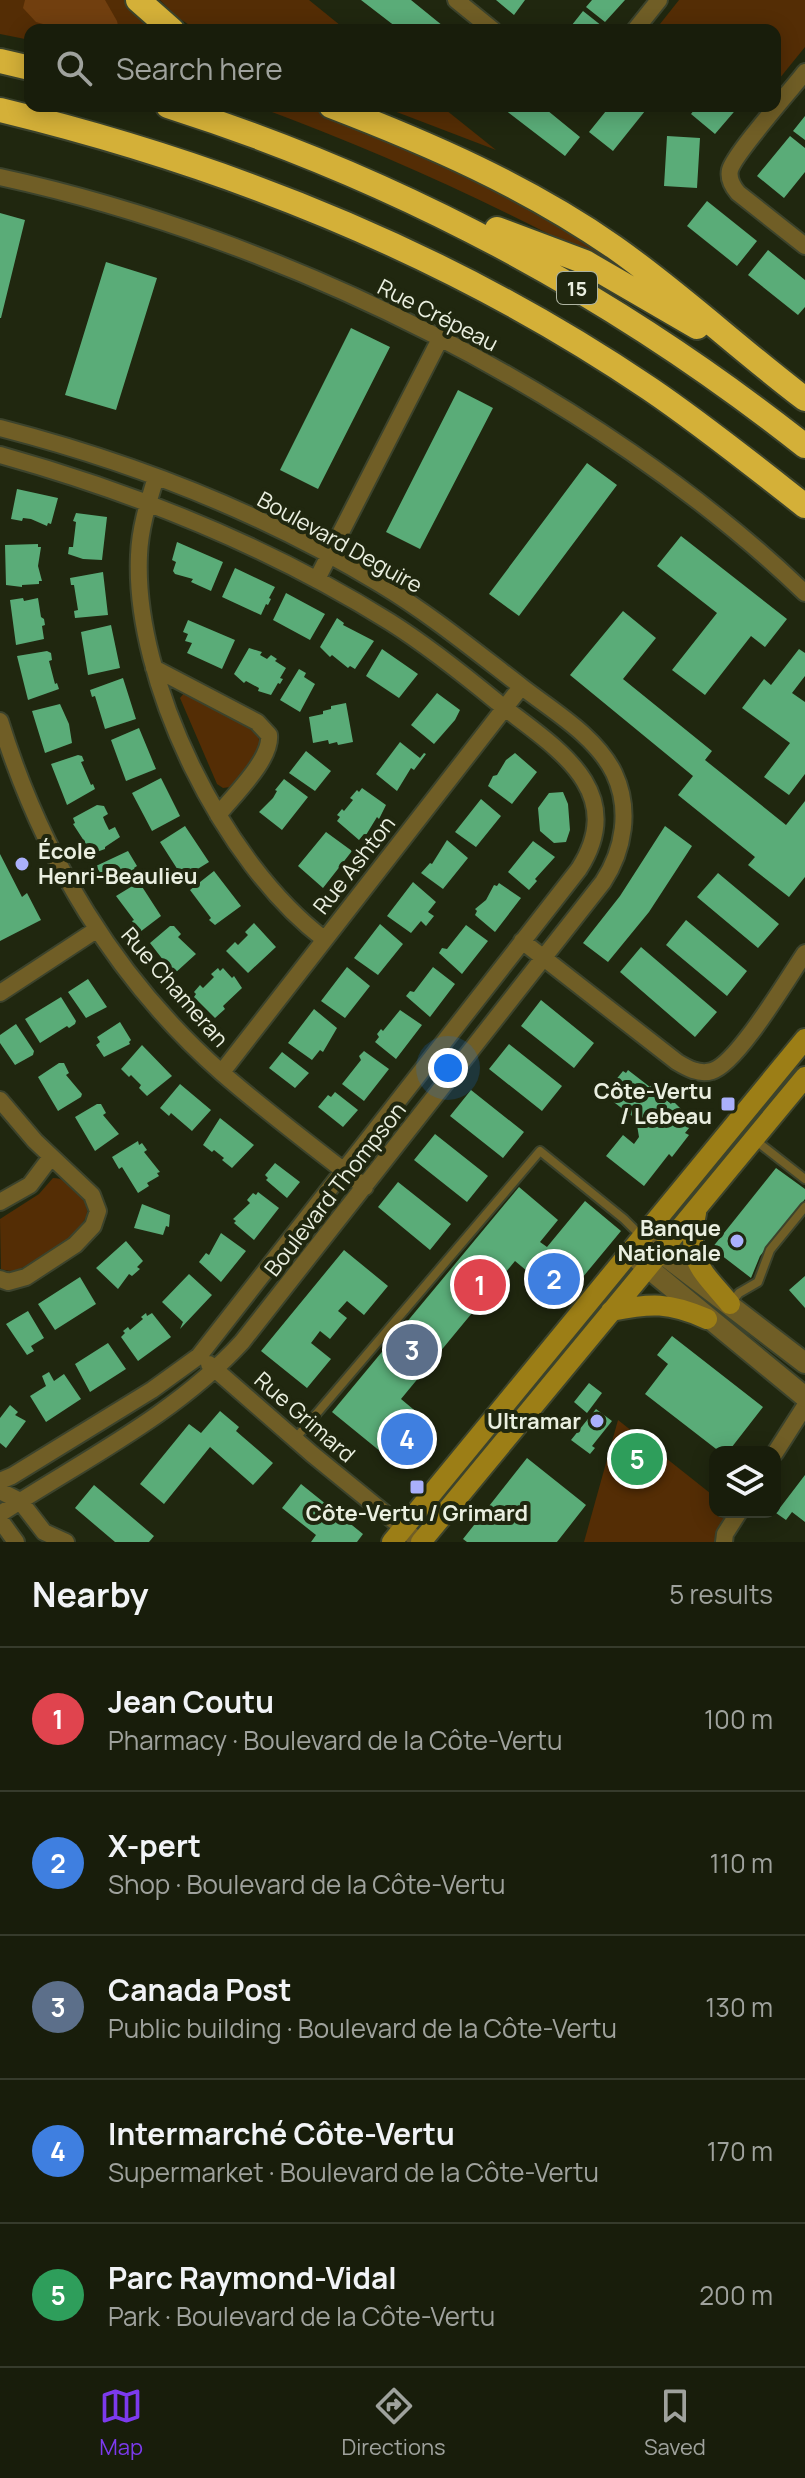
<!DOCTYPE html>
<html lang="en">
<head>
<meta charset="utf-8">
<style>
	body { margin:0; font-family:Manrope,sans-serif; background:#252a19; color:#f1f3f6 }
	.controls { position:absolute; right:24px; bottom:24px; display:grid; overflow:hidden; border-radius:16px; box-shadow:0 4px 20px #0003 }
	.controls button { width:72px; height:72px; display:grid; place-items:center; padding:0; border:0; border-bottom:2px solid #363b2c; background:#181d0b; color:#f1f3f6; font:40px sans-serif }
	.you { position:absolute; left:448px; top:1068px; width:28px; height:28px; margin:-20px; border:6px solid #fff; border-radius:50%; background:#1a73e8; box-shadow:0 0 0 12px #1a73e833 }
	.badge { display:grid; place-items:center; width:52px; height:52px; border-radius:50%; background:#7c3aed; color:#fff; font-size:26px; font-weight:700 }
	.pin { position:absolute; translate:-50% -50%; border:4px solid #fff; box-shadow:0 2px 8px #0006 }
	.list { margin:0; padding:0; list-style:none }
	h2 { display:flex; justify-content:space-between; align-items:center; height:104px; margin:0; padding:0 32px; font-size:34px }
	h2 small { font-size:26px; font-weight:400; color:#9fa29d }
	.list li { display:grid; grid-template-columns:52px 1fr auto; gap:24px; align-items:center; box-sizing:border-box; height:144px; padding:0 32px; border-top:2px solid #363b2c }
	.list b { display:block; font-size:30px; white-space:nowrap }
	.list p { margin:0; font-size:26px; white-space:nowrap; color:#9fa29d }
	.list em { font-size:26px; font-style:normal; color:#9fa29d }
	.icon { flex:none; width:44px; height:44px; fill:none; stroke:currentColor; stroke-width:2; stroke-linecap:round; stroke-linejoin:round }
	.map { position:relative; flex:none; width:805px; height:1542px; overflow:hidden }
	.search { position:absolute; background:#181d0b; box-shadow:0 4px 20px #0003; left:24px; right:24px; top:24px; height:88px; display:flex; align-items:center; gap:20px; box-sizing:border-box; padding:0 28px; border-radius:16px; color:#9fa29d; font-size:30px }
	.sheet { height:824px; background:#181d0b }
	nav { display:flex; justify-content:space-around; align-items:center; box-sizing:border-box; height:112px; border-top:2px solid #363b2c; background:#181d0b; font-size:22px; color:#9fa29d }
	nav a { display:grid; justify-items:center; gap:4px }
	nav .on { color:#7c3aed }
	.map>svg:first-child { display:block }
	.green { fill:#542d05 }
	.forest { fill:#713f0f }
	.building { fill:#5aac78 }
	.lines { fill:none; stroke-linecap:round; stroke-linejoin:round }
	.service-casing { stroke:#3c432c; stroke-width:12 }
	.minor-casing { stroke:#3c432c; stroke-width:20 }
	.tertiary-casing { stroke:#3c432c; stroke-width:24 }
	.secondary-casing { stroke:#3c432c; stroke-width:24 }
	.motorway-casing { stroke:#3c432c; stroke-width:28 }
	.service { stroke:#705e26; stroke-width:8 }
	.minor { stroke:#705e26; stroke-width:16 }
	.tertiary { stroke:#705e26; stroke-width:20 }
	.secondary { stroke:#9c7e16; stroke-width:20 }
	.motorway { stroke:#d4b038; stroke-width:24 }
	.poi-dot { fill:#aab0fb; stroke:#20270f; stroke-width:3 }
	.labels { text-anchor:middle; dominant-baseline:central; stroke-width:8; stroke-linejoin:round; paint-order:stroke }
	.shield { fill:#20270f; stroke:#adb3a1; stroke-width:2 }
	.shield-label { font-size:20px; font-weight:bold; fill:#eaefe0 }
	.street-label { font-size:22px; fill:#eaefe0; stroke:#20270f }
	.poi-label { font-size:22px; font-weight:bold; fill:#eaefe0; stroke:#20270f; text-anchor:end }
</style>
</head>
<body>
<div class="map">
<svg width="805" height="1542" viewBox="0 0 805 1542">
	<rect width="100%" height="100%" fill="#20270f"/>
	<path class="green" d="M0 0H126L160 30H30V40L0 34Z
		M160 0H309L346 30H197L177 17Z
		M679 0H805V47L775 84V30H668L660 24Z
		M256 106H317L414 143 623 261 618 270C498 206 384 153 256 106Z
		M381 106H441L496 150Z
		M185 692 235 718 258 735C264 754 244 775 230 787L223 788 217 784 180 698Z
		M53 1178C63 1178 66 1182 74 1189 80 1195 86 1200 87 1210 89 1230 37 1262 19 1269 13 1272 7 1271 1 1269L0 1219 39 1194Z
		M618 1420 715 1497V1512H734L724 1542H584Z"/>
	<path class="forest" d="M25 0H105L117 21 119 30H64L36 22 23 8Z"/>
	<path class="building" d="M361 0H411L448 30H400Z
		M496 0H525L514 15Z
		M592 0H625L605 22 586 7Z
		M583 11 602 26 600 30H568Z
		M500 106H542L580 137 565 156Z
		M610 106H649L613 151 589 132Z
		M697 106H739L715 134 691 114Z
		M805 116V140L793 131Z
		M667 136 700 138 697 188 664 186Z
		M790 136 805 148V172L784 198 757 176Z
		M707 201 757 241 737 266 687 226Z
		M0 213 25 220 1 318H0Z
		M768 250 805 280V307L798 315 748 275Z
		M106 262 157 278 116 410 65 395Z
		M351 328 390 347 318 489 280 470Z
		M458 390 493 408 420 549 386 532Z
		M587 463 617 485 519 616 489 594Z
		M17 489 58 498 51 524 48 523 47 526 31 519 23 518 22 521 11 519Z
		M76 513 107 517 102 560 83 559 68 554 69 547H73L76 522 73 521Z
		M681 536 787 619 765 647 751 636 705 695 672 670 717 613 657 566Z
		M177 542 223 562 211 591 191 582 193 579 175 574 173 571 176 562 172 560Z
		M38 544V547H41L38 566 42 581H39V584L22 585V587L6 585 5 545Z
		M235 568 275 587 269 598 271 599 268 605 266 604 261 615 222 597Z
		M103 572 108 615 75 618 74 611 78 610 74 585H71L70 578Z
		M286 593 325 614 310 640 273 620Z
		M23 598 24 601 38 598 41 617 44 619 45 625 42 626 44 639 16 645 10 600Z
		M623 611 656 638 623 679 712 751 705 760 786 825 805 801V877L789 897 748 865 755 857 678 795 693 776 570 675Z
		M337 618 344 623 343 625 374 641 355 669 350 666 348 668 332 655 330 657 320 647Z
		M188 620 235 640 222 669 187 653 192 643 185 641 188 634 183 632Z
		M111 625 120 668 88 675 81 632Z
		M249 648 262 652 260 655 267 659 271 655 277 659 275 661 286 668 280 678 283 679 280 684 278 683 271 695 258 691 259 688 246 681 244 683 234 674Z
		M382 649 418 674 399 698 366 676Z
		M799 649 805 653V676L792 693 805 702V774L789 795 764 777 790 743 742 708 764 679 771 685Z
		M47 651 51 653 52 660 49 661 55 684 57 683 59 689 28 700 17 656Z
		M299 669 306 673 304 677 315 684 300 712 280 700Z
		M123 678 136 719 105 729 95 696 92 697 90 690Z
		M437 693 460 710 455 720 434 744 411 725Z
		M346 703 353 742 338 745 337 742 329 744 328 740 313 743 309 717 323 714V711L331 709V706Z
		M60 704 69 724 72 743 45 753 32 711Z
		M139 728 156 769 126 781 111 740Z
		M400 742 420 758 424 753 426 754 414 770 411 768 397 791 376 774Z
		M306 751 331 771 315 791 289 773Z
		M515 753 537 772 512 804 488 786 493 776 497 775 506 760Z
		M78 755 82 756 84 761 81 762 91 785 93 784 95 789 67 805 51 764Z
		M161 778 180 816 152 831 132 793Z
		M284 779 308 797 282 830 259 812 273 798 277 791 275 790Z
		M362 788 386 805 379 819 377 817 366 835 364 834 359 840 337 821 340 817 337 815 342 809 344 811 353 800 350 798 357 790 359 792Z
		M563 792 568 804 570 830 566 842 554 843 540 831 538 808 549 793Z
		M481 799 501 816 476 847 455 832Z
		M97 805 104 806 108 814 103 817 105 822 109 830 115 827 120 837 105 847V849L88 855 85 848 88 847 73 824 75 823 73 818Z
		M185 826 209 862 183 878 160 842Z
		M665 826 692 846 649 912 608 962 583 943 620 896Z
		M326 832 352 851 323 888 298 866Z
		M447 840 468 858 443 889 421 873 430 863 432 864Z
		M533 841 555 857 535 879 537 881 529 890 508 872Z
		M128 851 137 866 134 868 136 871 110 888 96 866Z
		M0 854 22 897 27 893 41 920 0 941Z
		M214 871 241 906 215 925 209 920 211 918 190 890Z
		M718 873 779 924 758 948 697 897Z
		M139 882 161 916 140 932 132 921 134 920 116 896Z
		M413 882 436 902 428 912 434 916 426 926 421 921 411 933 387 916Z
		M499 883 521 898 495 932 475 915 477 911 475 909 486 900 494 885 497 886Z
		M686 920 747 971 727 996 666 945Z
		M254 923 276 947 248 973 226 951 235 942 238 945 248 935 245 932Z
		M380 924 403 944 378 975 354 958Z
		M466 925 488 941 462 974 439 953 442 948 447 949Z
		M170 926H174L181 934 178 937 196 954 174 974 150 943Z
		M641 947 717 1012 695 1037 620 972Z
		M347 967 370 986 345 1018 321 1001Z
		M433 967 455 984 430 1017 406 996 410 991 414 992Z
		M218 968 220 971 223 968 232 978 234 976 242 988 223 1006 225 1009 215 1018 194 997 196 994 194 992 200 985 203 988 214 977 211 974Z
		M88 979 107 1007 86 1018 68 992Z
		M61 997 76 1021 75 1024 69 1028 67 1026 40 1043 25 1019Z
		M541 1000 594 1043 574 1068 521 1026Z
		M314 1009 337 1028 323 1052 320 1050 312 1060 288 1043Z
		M400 1010 422 1025 396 1059 375 1042 379 1037 377 1034 381 1029 383 1031Z
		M120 1022 131 1040 129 1042 130 1044 104 1057 96 1045 100 1042 97 1037Z
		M16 1024 34 1051 33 1055 15 1065 0 1043V1035Z
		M509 1044 562 1086 542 1111 489 1069Z
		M142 1045 172 1076 147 1096 139 1088 141 1085 131 1075 129 1077 121 1069Z
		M364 1051 389 1069 364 1101 342 1084 361 1060 359 1056Z
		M282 1052 309 1073 295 1088 269 1068Z
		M59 1063H64L69 1073 66 1075 82 1094 81 1097 58 1111 38 1077Z
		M628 1070 650 1087 652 1084 663 1092 661 1095 671 1104 673 1101 694 1122 685 1133 689 1135 672 1157 669 1154 644 1186 606 1156 623 1135 634 1144 639 1137 636 1119 607 1097 609 1094 606 1092 623 1071 626 1073Z
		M180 1084 211 1110 192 1131 171 1113 169 1116 160 1108Z
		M471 1090 524 1132 503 1158 450 1116Z
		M335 1092 358 1110 343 1127 318 1107 328 1095 331 1097Z
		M97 1104H101L106 1113 103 1115 119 1134 95 1151 75 1117Z
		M220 1118 254 1145 232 1168 222 1160 224 1158 214 1150 212 1152 203 1145Z
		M435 1134 488 1176 467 1202 414 1160Z
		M138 1141 139 1145 142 1143 147 1150 144 1152 160 1172 157 1173 159 1176 147 1183 149 1186 138 1193 122 1167 119 1169 112 1157Z
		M275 1163 300 1182 287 1198 266 1180 268 1178 265 1175Z
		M776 1168 805 1189V1199L760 1256 751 1278 712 1248Z
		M398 1182 451 1224 430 1250 378 1207Z
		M519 1187 558 1220 540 1242 547 1247 585 1201 621 1231 563 1301 515 1261 401 1399 431 1424 397 1465 332 1412Z
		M258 1192 279 1208 254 1240 234 1223 236 1221 233 1219 250 1203 247 1200 253 1193 256 1195Z
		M142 1204 170 1215 169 1227 166 1226 163 1235 134 1228Z
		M221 1233 246 1251 221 1282 199 1262 206 1253 209 1255Z
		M126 1241 143 1261 137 1267 140 1269 132 1276 129 1274 118 1289 96 1268Z
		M344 1250 388 1286 364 1315 347 1301 338 1311 347 1318 330 1339 320 1331 311 1343 331 1359 307 1388 261 1351Z
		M189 1274 212 1295 180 1329 183 1322 162 1302Z
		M805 1276V1308L789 1290Z
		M80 1277 96 1304 55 1330 38 1304Z
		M28 1311 44 1338 31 1346 34 1351 27 1355 6 1324Z
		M146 1313 147 1316 152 1313 171 1337 138 1361 121 1337 125 1333 123 1331 128 1327 130 1330 143 1319 141 1317Z
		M672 1336 763 1407 728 1452H720L645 1394 668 1364 657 1355Z
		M108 1343 126 1369 90 1392 75 1364Z
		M49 1372 54 1381 64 1374 81 1399 46 1422 30 1396 46 1386 42 1376Z
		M589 1383 602 1393 587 1413 574 1402Z
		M10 1405 18 1412 15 1415 26 1421 6 1448 0 1443V1418Z
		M596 1409 612 1421 592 1446 595 1448 590 1454 571 1440Z
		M220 1411 239 1427 236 1431 273 1463 253 1485 210 1447 164 1504 140 1484 189 1424 201 1433Z
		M527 1458 586 1505 557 1542H467L463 1539Z
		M805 1475V1522L792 1512 786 1520 776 1513Z
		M301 1484 363 1534 357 1542H311L316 1535 282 1508Z
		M94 1485 154 1536 149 1542H115L75 1508Z"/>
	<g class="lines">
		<g class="service-casing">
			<path id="service" d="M755 1140 805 1179
				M731 1303 739 1293 758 1282 770 1250 805 1207
				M295 1439 540 1151 624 1219 641 1236"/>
		</g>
		<g class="minor-casing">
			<path id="minor" d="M456 0 493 30
				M635 30 659 0
				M805 72C792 89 734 154 730 170 728 179 732 186 738 193L805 246
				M0 177C281 238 597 393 805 593
				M0 428C132 462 263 513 380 584 430 614 475 651 522 687 553 711 596 736 614 773 631 809 624 850 603 882L242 1342C175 1415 83 1460 0 1514
				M0 455C136 493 270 547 390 622 428 646 463 674 497 702 553 746 630 789 579 869L199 1356 152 1390 12 1476 0 1481
				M156 477C148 503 140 528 139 555 133 681 224 864 324 939
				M317 579 440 339
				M154 668 257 722 269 735C272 759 233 796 218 815
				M0 721C42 856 115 979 222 1073 268 1113 317 1150 365 1187
				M522 941 677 1062C687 1068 699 1075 712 1071 737 1064 788 978 805 953
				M0 993 96 930
				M222 1072 521 687
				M0 1100 35 1141 92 1195 98 1211 93 1226 75 1245 26 1277 8 1282 0 1279
				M0 1202 30 1185 51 1157
				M209 1364 312 1454 420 1542
				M775 1453 805 1406
				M0 1491 20 1501 44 1532 66 1542
				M0 1520 16 1542
				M724 1542 725 1534 739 1512"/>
		</g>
		<g class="tertiary-casing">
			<path id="tertiary" d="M642 1238 805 1363
				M630 1253 805 1397"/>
		</g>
		<g class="secondary-casing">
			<path id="secondary" d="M696 1213C686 1262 701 1269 730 1304
				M611 1311C651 1303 669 1302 707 1319
				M392 1542 805 1039
				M421 1542 805 1077"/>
		</g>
		<g class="motorway-casing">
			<path id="motorway" d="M138 0 172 30
				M0 61 30 68
				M168 106C400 180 614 295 805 446
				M331 106C430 144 526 186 614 247 681 294 740 350 805 399
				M0 110C231 166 452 255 650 389 703 425 754 466 805 506
				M497 229 585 262 697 327"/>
		</g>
		<use href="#service" class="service"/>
		<use href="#minor" class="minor"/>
		<use href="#tertiary" class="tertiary"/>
		<use href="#secondary" class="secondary"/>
		<use href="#motorway" class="motorway"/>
	</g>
	<g class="poi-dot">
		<circle cx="22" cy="864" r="8"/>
		<rect x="720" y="1096" width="16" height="16" rx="4"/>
		<circle cx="737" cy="1241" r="8"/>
		<circle cx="597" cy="1421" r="8"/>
		<rect x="409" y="1479" width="16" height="16" rx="4"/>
	</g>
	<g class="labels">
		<rect class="shield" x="557" y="272" width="40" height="32" rx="6"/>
		<g class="shield-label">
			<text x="577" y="288">15</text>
		</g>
		<g class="street-label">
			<text transform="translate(438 315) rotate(27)">Rue Crépeau</text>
			<text transform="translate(340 542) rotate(29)">Boulevard Deguire</text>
			<text transform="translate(354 865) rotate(-52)">Rue Ashton</text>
			<text transform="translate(175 987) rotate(49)">Rue Chameran</text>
			<text transform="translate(335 1189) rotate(-52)">Boulevard Thompson</text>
			<text transform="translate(305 1417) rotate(41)">Rue Grimard</text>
		</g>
		<g class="poi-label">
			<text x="38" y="851" text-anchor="start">École<tspan x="38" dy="25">Henri-Beaulieu</tspan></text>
			<text x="712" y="1091">Côte-Vertu<tspan x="712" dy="25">/ Lebeau</tspan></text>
			<text x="721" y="1228">Banque<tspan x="721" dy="25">Nationale</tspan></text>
			<text x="581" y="1421">Ultramar</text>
			<text x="417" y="1513" text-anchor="middle">Côte-Vertu / Grimard</text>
		</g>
	</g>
</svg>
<div class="controls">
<button><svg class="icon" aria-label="layers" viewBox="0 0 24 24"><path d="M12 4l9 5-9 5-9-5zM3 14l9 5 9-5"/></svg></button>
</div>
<div class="you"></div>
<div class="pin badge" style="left:480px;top:1285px;background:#e0444e">1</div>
<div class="pin badge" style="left:554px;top:1279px;background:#3f7fe0">2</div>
<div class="pin badge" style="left:412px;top:1350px;background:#5c6f8a">3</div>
<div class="pin badge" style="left:407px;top:1439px;background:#3f7fe0">4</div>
<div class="pin badge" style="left:637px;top:1459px;background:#2e9e5b">5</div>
<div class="search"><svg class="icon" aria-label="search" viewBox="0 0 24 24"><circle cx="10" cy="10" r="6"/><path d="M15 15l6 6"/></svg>Search here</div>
</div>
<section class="sheet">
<h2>Nearby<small>5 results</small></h2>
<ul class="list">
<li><span class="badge" style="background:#e0444e">1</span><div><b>Jean Coutu</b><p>Pharmacy · Boulevard de la Côte-Vertu</p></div><em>100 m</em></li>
<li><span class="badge" style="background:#3f7fe0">2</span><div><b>X-pert</b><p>Shop · Boulevard de la Côte-Vertu</p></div><em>110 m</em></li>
<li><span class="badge" style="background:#5c6f8a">3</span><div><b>Canada Post</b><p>Public building · Boulevard de la Côte-Vertu</p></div><em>130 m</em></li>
<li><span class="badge" style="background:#3f7fe0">4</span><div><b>Intermarché Côte-Vertu</b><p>Supermarket · Boulevard de la Côte-Vertu</p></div><em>170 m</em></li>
<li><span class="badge" style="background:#2e9e5b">5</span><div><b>Parc Raymond-Vidal</b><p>Park · Boulevard de la Côte-Vertu</p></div><em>200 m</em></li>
</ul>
</section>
<nav>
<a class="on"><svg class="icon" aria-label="map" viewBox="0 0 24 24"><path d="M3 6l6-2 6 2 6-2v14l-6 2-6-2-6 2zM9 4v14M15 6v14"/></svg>Map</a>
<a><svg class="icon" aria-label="directions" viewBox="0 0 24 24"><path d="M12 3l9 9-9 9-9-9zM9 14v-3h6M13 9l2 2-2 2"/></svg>Directions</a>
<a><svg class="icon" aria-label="saved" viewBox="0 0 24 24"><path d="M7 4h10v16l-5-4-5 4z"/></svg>Saved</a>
</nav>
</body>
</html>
